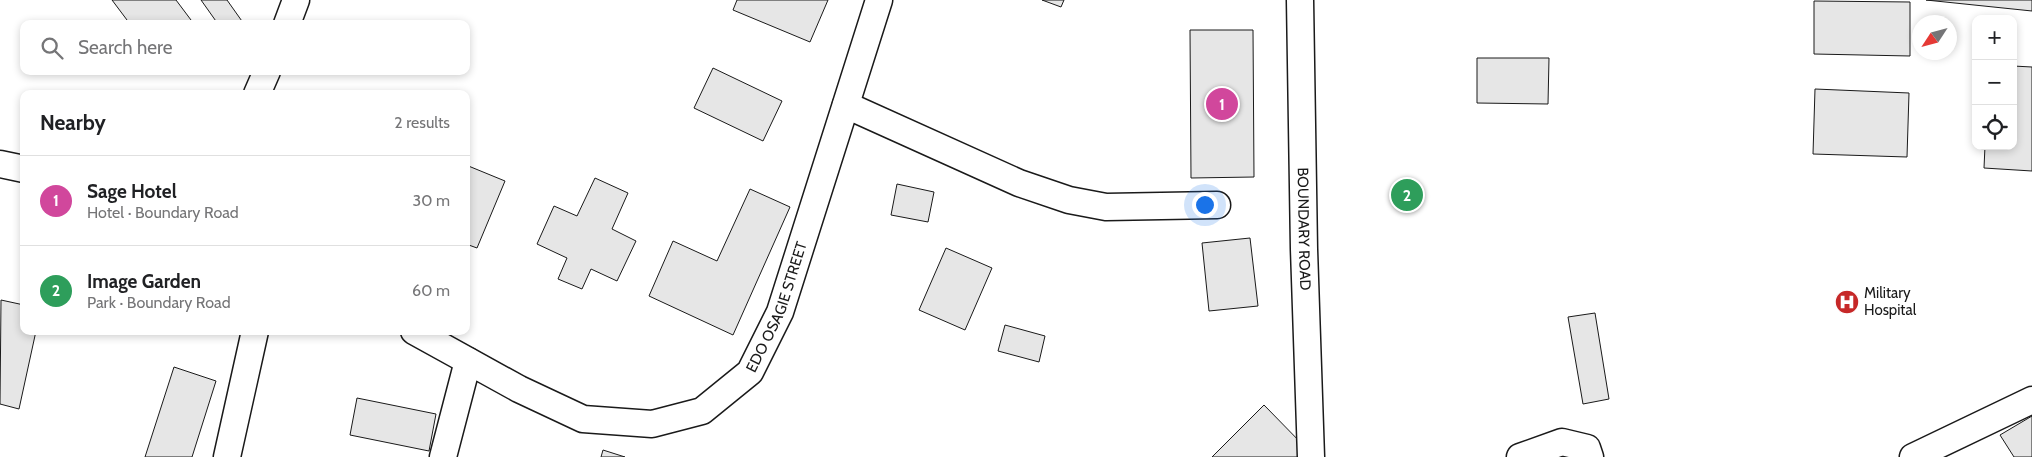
<!DOCTYPE html>
<html lang="en">
<head>
<meta charset="utf-8">
<style>
	body { margin:0; font-family:Cabin,sans-serif; background:#f2f2f2; color:#202124 }
	.controls { position:absolute; right:15px; top:15px; display:grid; overflow:hidden; border-radius:10px; box-shadow:0 2px 8px #0003 }
	.controls button { width:45px; height:45px; display:grid; place-items:center; padding:0; border:0; border-bottom:1px solid #e0e0e0; background:#fff; color:#202124; font:25px sans-serif }
	.compass { position:absolute; left:1912px; top:15px; width:45px; height:45px; border-radius:50%; background:#fff; box-shadow:0 2px 8px #0003; rotate:234deg }
	.you { position:absolute; left:1204px; top:204px; width:18px; height:18px; margin:-12px; border:4px solid #fff; border-radius:50%; background:#1a73e8; box-shadow:0 0 0 8px #1a73e833 }
	.badge { display:grid; place-items:center; width:32px; height:32px; border-radius:50%; background:#2563eb; color:#fff; font-size:16px; font-weight:700 }
	.pin { position:absolute; translate:-50% -50%; border:2px solid #fff; box-shadow:0 1px 5px #0006 }
	.list { margin:0; padding:0; list-style:none }
	h2 { display:flex; justify-content:space-between; align-items:center; height:65px; margin:0; padding:0 20px; font-size:21px }
	h2 small { font-size:16px; font-weight:400; color:#757577 }
	.list li { display:grid; grid-template-columns:32px 1fr auto; gap:15px; align-items:center; box-sizing:border-box; height:90px; padding:0 20px; border-top:1px solid #e0e0e0 }
	.list b { display:block; font-size:19px; white-space:nowrap }
	.list p { margin:0; font-size:16px; white-space:nowrap; color:#757577 }
	.list em { font-size:16px; font-style:normal; color:#757577 }
	.icon { flex:none; width:28px; height:28px; fill:none; stroke:currentColor; stroke-width:2; stroke-linecap:round; stroke-linejoin:round }
	.map { position:relative; flex:none; width:2032px; height:457px; overflow:hidden }
	.search { position:absolute; background:#fff; box-shadow:0 2px 8px #0003; left:20px; top:20px; width:450px; height:55px; display:flex; align-items:center; gap:12px; box-sizing:border-box; padding:0 18px; border-radius:10px; color:#757577; font-size:19px }
	.panel { position:absolute; background:#fff; box-shadow:0 2px 8px #0003; left:20px; top:90px; width:450px; height:245px; border-radius:10px }
	.map>svg:first-child { display:block }
	.building { fill:#e6e6e6; stroke:#1a1a1a }
	.lines { fill:none; stroke-linecap:round; stroke-linejoin:round }
	.minor-casing { stroke:#1a1a1a; stroke-width:29 }
	.minor { stroke:#fff; stroke-width:26 }
	.labels { text-anchor:middle; dominant-baseline:central; stroke-width:4; stroke-linejoin:round; paint-order:stroke }
	.street-label { font-size:15px; fill:#1a1a1a; stroke:#fff }
	.poi-label { font-size:15px; fill:#1a1a1a; stroke:#fff; text-anchor:start }
</style>
</head>
<body>
<div class="map">
<svg width="2032" height="457" viewBox="0 0 2032 457">
	<rect width="100%" height="100%" fill="#fff"/>
	<path class="building" d="M112 0H176L194 24H130Z
		M201 0H227L244 24H218Z
		M737 0H828L810 42 733 10Z
		M1042 0H1064L1061 7Z
		M1926 0H2032V11Z
		M1814 1 1910 2V56L1814 54Z
		M1190 30H1253L1254 177 1191 178Z
		M1477 58H1549L1548 104 1477 103Z
		M2013 66 2032 67V171L1984 168 1985 146H2013Z
		M713 68 782 101 763 141 694 108Z
		M1815 89 1909 93 1907 157 1813 154Z
		M466 165 505 181 477 248 466 244Z
		M595 178 628 193 612 229 636 241 617 281 591 269 582 289 558 279 567 258 537 244 554 206 577 216Z
		M897 184 934 192 928 222 891 215Z
		M750 189 790 207 733 335 649 296 673 241 717 261Z
		M1250 238 1258 306 1209 311 1202 243Z
		M946 248 992 268 965 330 919 310Z
		M1 300 24 305V331H36L19 409 0 404Z
		M1595 313 1609 399 1583 404 1568 317Z
		M1005 325 1045 336 1039 362 998 351Z
		M174 367 216 381 192 457H145Z
		M357 398 436 414 429 451 350 435Z
		M1264 405 1307 449 1299 457H1212Z
		M2032 416V457H2014L2000 435Z
		M603 450 625 457H601Z"/>
	<g class="lines">
		<g class="minor-casing">
			<g id="minor">
				<path id="s1" d="M1300 0 1304 249 1311 457"/>
				<path d="M287 24 296 0"/>
				<path d="M257 94 267 71"/>
				<path d="M846 105 1019 183 1069 200 1106 207 1217 205"/>
				<path d="M0 164 24 169"/>
				<path id="s2" d="M414 331 519 389 583 419 652 424 702 411 750 372 780 312 879 0"/>
				<path d="M227 457 255 331"/>
				<path d="M443 457 468 361"/>
				<path d="M1520 457 1562 442 1587 448 1590 457"/>
				<path d="M1913 457 2032 400"/>
			</g>
		</g>
		<use href="#minor" class="minor"/>
	</g>
	<defs>
		<g id="hospital-disc" transform="scale(1.25)"><circle r="9.5" fill="#c62828" stroke="#fff"/><path d="M-5-5h3v3.5h4V-5h3V5h-3V1.5h-4V5h-3Z" fill="#fff"/></g>
	</defs>
	<g fill-rule="evenodd">
		<use href="#hospital-disc" x="1847" y="302"/>
	</g>
	<g class="labels">
		<g class="street-label">
			<text stroke="none"><textPath href="#s1" startOffset="229">BOUNDARY ROAD</textPath></text>
			<text stroke="none"><textPath href="#s2" startOffset="444">EDO OSAGIE STREET</textPath></text>
		</g>
		<g class="poi-label">
			<text x="1864" y="293">Military<tspan x="1864" dy="17">Hospital</tspan></text>
		</g>
	</g>
</svg>
<div class="controls">
<button>+</button>
<button>−</button>
<button><svg class="icon" aria-label="locate" viewBox="0 0 24 24"><circle cx="12" cy="12" r="6"/><path d="M12 2v4M12 18v4M2 12h4M18 12h4"/></svg></button>
</div>
<svg class="compass" viewBox="-18 -18 36 36"><path d="M0-13l5 13h-10z" fill="#e53935"/><path d="M0 13l5-13h-10z" fill="#757577"/></svg>
<div class="you"></div>
<div class="pin badge" style="left:1222px;top:104px;background:#d1479c">1</div>
<div class="pin badge" style="left:1407px;top:195px;background:#2e9e5b">2</div>
<div class="search"><svg class="icon" aria-label="search" viewBox="0 0 24 24"><circle cx="10" cy="10" r="6"/><path d="M15 15l6 6"/></svg>Search here</div>
<section class="panel">
<h2>Nearby<small>2 results</small></h2>
<ul class="list">
<li><span class="badge" style="background:#d1479c">1</span><div><b>Sage Hotel</b><p>Hotel · Boundary Road</p></div><em>30 m</em></li>
<li><span class="badge" style="background:#2e9e5b">2</span><div><b>Image Garden</b><p>Park · Boundary Road</p></div><em>60 m</em></li>
</ul>
</section>
</div>
</body>
</html>
